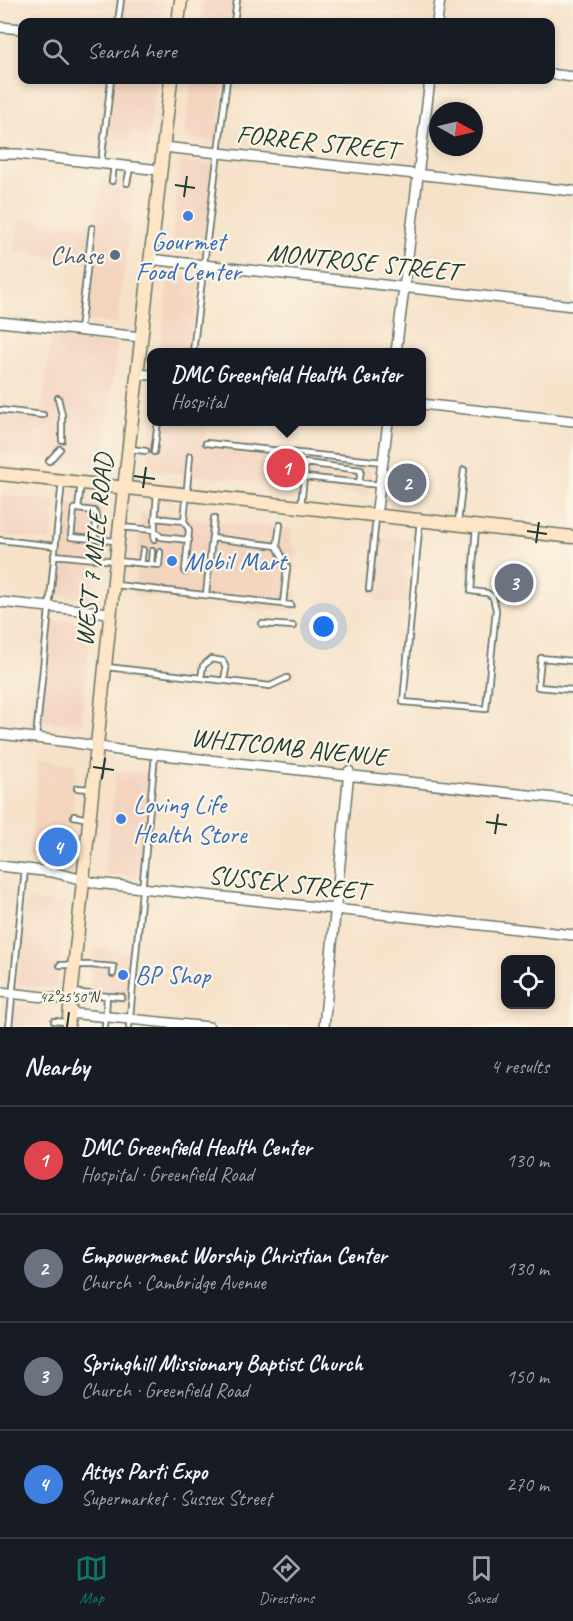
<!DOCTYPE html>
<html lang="en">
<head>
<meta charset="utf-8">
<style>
	body { margin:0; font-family:Caveat,sans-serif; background:#242831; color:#f1f3f6 }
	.controls { position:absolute; right:18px; bottom:18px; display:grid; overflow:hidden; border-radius:12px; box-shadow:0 3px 9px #0003 }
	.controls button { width:54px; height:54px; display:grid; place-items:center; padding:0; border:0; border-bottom:2px solid #363941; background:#171b24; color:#f1f3f6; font:30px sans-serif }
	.compass { position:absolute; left:429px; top:102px; width:54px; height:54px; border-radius:50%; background:#171b24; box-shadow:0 3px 9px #0003; rotate:98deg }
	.you { position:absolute; left:324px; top:627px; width:21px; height:21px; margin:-15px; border:4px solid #fff; border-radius:50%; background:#1a73e8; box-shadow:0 0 0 9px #1a73e833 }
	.badge { display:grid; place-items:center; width:39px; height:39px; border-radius:50%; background:#0f766e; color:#fff; font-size:20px; font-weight:700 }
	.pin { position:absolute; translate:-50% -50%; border:3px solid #fff; box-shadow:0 2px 6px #0006 }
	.popup { position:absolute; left:147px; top:348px; width:279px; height:78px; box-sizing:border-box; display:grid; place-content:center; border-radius:12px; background:#171b24; filter:drop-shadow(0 2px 4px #0005); font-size:20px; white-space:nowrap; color:#9ea1a6 }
	.popup b { font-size:22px; color:#f1f3f6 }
	.popup::after { content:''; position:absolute; left:50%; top:100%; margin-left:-12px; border:12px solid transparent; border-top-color:#171b24 }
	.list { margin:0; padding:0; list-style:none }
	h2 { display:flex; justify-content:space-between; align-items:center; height:78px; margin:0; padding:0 24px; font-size:26px }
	h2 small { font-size:20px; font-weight:400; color:#9ea1a6 }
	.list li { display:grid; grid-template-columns:39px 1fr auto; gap:18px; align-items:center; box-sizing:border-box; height:108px; padding:0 24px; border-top:2px solid #363941 }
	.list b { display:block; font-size:22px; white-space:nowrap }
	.list p { margin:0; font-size:20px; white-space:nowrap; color:#9ea1a6 }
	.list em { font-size:20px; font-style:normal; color:#9ea1a6 }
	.icon { flex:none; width:33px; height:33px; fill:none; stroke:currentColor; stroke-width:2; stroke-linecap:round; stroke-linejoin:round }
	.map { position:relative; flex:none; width:573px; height:1027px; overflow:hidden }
	.search { position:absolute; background:#171b24; box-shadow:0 3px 9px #0003; left:18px; right:18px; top:18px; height:66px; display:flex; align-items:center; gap:15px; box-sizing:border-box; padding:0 21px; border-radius:12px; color:#9ea1a6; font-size:22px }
	.sheet { height:510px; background:#171b24 }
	nav { display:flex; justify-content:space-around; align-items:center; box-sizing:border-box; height:84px; border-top:2px solid #363941; background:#171b24; font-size:16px; color:#9ea1a6 }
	nav a { display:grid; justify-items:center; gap:3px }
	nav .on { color:#0f766e }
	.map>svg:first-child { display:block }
	.built { fill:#f3d4bf }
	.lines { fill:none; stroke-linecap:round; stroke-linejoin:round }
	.lane-casing { stroke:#6a7768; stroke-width:8 }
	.street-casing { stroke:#6a7768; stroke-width:12 }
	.secondary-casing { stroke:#6a7768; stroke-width:15 }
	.lane { stroke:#fff; stroke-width:4.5 }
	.street { stroke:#fff; stroke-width:9 }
	.secondary { stroke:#fde5c5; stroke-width:12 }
	.ticks { fill:none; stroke:#1f3d34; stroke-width:2 }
	.shop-dot { fill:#3f7fe0; stroke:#fcf5e5; stroke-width:2 }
	.service-dot { fill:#5c6f8a; stroke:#fcf5e5; stroke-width:2 }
	.labels { text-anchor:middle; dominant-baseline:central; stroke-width:4.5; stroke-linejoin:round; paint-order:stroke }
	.street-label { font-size:26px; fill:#1f3d34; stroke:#fcf5e5 }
	.shop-label { font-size:26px; fill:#366cbe; stroke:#fcf5e5; text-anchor:start }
	.service-label { font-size:26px; fill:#4e5e75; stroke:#fcf5e5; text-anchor:end }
	.ticks-label { font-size:15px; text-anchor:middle; fill:#1f3d34; stroke:#fcf5e5; stroke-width:4.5; stroke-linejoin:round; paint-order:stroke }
</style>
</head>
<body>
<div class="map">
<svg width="573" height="1027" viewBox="0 0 573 1027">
	<rect width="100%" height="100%" fill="#fcf5e5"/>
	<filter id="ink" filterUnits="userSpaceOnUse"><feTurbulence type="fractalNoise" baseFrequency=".0167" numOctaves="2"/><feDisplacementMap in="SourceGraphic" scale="12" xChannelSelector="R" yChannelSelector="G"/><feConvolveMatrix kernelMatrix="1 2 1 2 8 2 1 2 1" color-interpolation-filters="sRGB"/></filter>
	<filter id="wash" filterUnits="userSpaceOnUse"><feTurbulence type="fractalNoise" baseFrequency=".008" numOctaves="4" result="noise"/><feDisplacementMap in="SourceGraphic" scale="24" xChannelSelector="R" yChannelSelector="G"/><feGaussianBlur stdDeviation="1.35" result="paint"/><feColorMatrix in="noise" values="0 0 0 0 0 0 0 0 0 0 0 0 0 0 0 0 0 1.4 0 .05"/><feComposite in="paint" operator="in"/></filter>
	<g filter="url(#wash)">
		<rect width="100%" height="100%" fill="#f6e2c9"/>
		<path class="built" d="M123 0H165L162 22H121Z
			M203 0H234L232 22H201Z
			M114 80H156L146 156 106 151Z
			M192 80H223L217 141 185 138Z
			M181 161 214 165 203 254 171 250Z
			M102 175 136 180 117 324 82 320 89 262 14 252 19 218 95 227Z
			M169 274 200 277 191 352H160Z
			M51 337 117 345 103 465 0 453V412L45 417 46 411 42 410Z
			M152 422H208L203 444 373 462 369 496 146 469Z
			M0 496 55 501 51 540 0 535Z
			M63 502 102 506 92 600 53 596Z
			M141 514 291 529 290 546 298 547 293 588 297 589 295 612 134 595Z
			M377 538 413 541 407 604 375 601V597H371Z
			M51 620 91 624 81 724 41 721Z
			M39 760 77 763 68 861 29 858Z
			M116 771 151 774 140 876 105 873Z
			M25 900 64 904 56 988 17 984Z
			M94 947 131 951 126 1005 88 1002Z
			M14 1006 54 1009 52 1027H12Z"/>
	</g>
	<g filter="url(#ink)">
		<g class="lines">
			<g class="lane-casing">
				<path id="lane" d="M118 22 121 0
					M234 22 237 0
					M101 163 111 80
					M112 181 114 165
					M127 183 130 168
					M80 330 92 228
					M193 352 227 80
					M58 398 62 415V440
					M0 410 43 415
					M206 443 383 462
					M131 449 146 451
					M154 452 158 422
					M49 461 60 449
					M304 477 305 463 361 470 359 483
					M301 505 304 477 380 485
					M78 509 94 511 97 516 94 539 71 537 74 509H78L81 483
					M155 518 184 521 190 456
					M420 520 403 702 486 709 496 610 493 597 487 593 471 591 476 527
					M184 521 189 530 185 572
					M458 522 464 470
					M120 527 154 530 161 537 189 540
					M212 538 277 546 280 525
					M94 539 115 541
					M154 539 157 492
					M0 540 55 546
					M277 546 287 567 283 604
					M54 555 159 565 160 552
					M141 563 143 550
					M151 564 152 551
					M116 585 291 605
					M369 589 376 517
					M206 595 214 518
					M262 624 293 626
					M573 661 541 658 538 687 573 690
					M107 667 270 686 287 678
					M201 678 203 666 211 659 223 661 226 669 224 680
					M36 738 62 481
					M77 788 91 789
					M74 816 88 819
					M60 965H90L114 967 113 974
					M72 992 107 996 105 1027
					M111 996 122 997
					M54 1021 66 1022
					M9 1027 25 869
					M129 1027 155 755"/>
			</g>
			<g class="street-casing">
				<path id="street" d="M437 22 440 0
					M0 27 22 29
					M550 74 573 77
					M163 147 573 191
					M0 154H17L160 170
					M149 259 573 306
					M0 322 141 337
					M396 352 430 80
					M137 374 151 375
					M421 404 573 421
					M376 516 388 422
					M0 602 110 613
					M0 734 70 742 118 750 573 800
					M0 866 52 872 96 883 573 935
					M0 992 71 1000
					M69 1013 209 1027
					M324 1027 349 771"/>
			</g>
			<g class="secondary-casing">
				<path id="secondary" d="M178 22 181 0
					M0 474 573 537
					M68 1027 118 541 171 80"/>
			</g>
			<use href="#lane" class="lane"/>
			<use href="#street" class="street"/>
			<use href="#secondary" class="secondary"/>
		</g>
	</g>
	<path class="ticks" d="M175 185 195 188M184 197 187 176M134 476 155 479M143 488 146 467M527 531 547 534M536 543 539 522M93 767 114 770M102 779 105 758M486 822 507 825M495 834 498 814M67 1027 69 1012"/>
	<g class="shop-dot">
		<circle cx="188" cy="216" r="6"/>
		<circle cx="172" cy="561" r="6"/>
		<circle cx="121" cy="819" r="6"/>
		<circle cx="123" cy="975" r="6"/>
	</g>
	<circle class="service-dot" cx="115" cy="255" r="6"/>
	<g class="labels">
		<g class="street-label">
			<text transform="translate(317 142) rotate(6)">FORRER STREET</text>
			<text transform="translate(363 262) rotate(6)">MONTROSE STREET</text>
			<text transform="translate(94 550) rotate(-84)">WEST 7 MILE ROAD</text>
			<text transform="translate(289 747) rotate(6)">WHITCOMB AVENUE</text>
			<text transform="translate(288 883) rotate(6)">SUSSEX STREET</text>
		</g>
		<g class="shop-label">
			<text x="188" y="241" text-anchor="middle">Gourmet<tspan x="188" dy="30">Food Center</tspan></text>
			<text x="184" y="561">Mobil Mart</text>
			<text x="133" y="804">Loving Life<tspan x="133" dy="30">Health Store</tspan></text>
			<text x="135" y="975">BP Shop</text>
		</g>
		<g class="service-label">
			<text x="103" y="255">Chase</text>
		</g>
	</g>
	<g class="ticks-label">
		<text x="69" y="1002">42°25'50"N</text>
	</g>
</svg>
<div class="controls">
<button><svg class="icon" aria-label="locate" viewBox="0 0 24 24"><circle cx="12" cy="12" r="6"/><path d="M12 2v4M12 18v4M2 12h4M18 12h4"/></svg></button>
</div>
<svg class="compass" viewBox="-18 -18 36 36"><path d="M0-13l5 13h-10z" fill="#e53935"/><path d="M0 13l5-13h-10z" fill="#9ea1a6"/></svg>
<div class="you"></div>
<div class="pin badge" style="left:286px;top:468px;background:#e0444e">1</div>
<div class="popup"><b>DMC Greenfield Health Center</b>Hospital</div>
<div class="pin badge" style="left:407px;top:483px;background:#6b7280">2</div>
<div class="pin badge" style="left:514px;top:583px;background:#6b7280">3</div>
<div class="pin badge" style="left:58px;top:847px;background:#3f7fe0">4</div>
<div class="search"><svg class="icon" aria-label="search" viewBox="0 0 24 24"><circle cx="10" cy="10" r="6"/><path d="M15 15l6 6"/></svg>Search here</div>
</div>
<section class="sheet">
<h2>Nearby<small>4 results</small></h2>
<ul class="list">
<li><span class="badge" style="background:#e0444e">1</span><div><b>DMC Greenfield Health Center</b><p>Hospital · Greenfield Road</p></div><em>130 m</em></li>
<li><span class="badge" style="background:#6b7280">2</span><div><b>Empowerment Worship Christian Center</b><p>Church · Cambridge Avenue</p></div><em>130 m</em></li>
<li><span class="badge" style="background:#6b7280">3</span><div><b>Springhill Missionary Baptist Church</b><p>Church · Greenfield Road</p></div><em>150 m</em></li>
<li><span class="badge" style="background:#3f7fe0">4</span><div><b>Attys Parti Expo</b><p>Supermarket · Sussex Street</p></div><em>270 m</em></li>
</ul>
</section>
<nav>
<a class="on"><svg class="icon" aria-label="map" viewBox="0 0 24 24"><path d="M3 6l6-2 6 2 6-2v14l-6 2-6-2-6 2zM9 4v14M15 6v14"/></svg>Map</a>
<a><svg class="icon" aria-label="directions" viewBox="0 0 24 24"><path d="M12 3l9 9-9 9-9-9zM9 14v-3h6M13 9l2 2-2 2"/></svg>Directions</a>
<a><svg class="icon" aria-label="saved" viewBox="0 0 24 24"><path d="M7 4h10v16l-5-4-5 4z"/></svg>Saved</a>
</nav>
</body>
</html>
